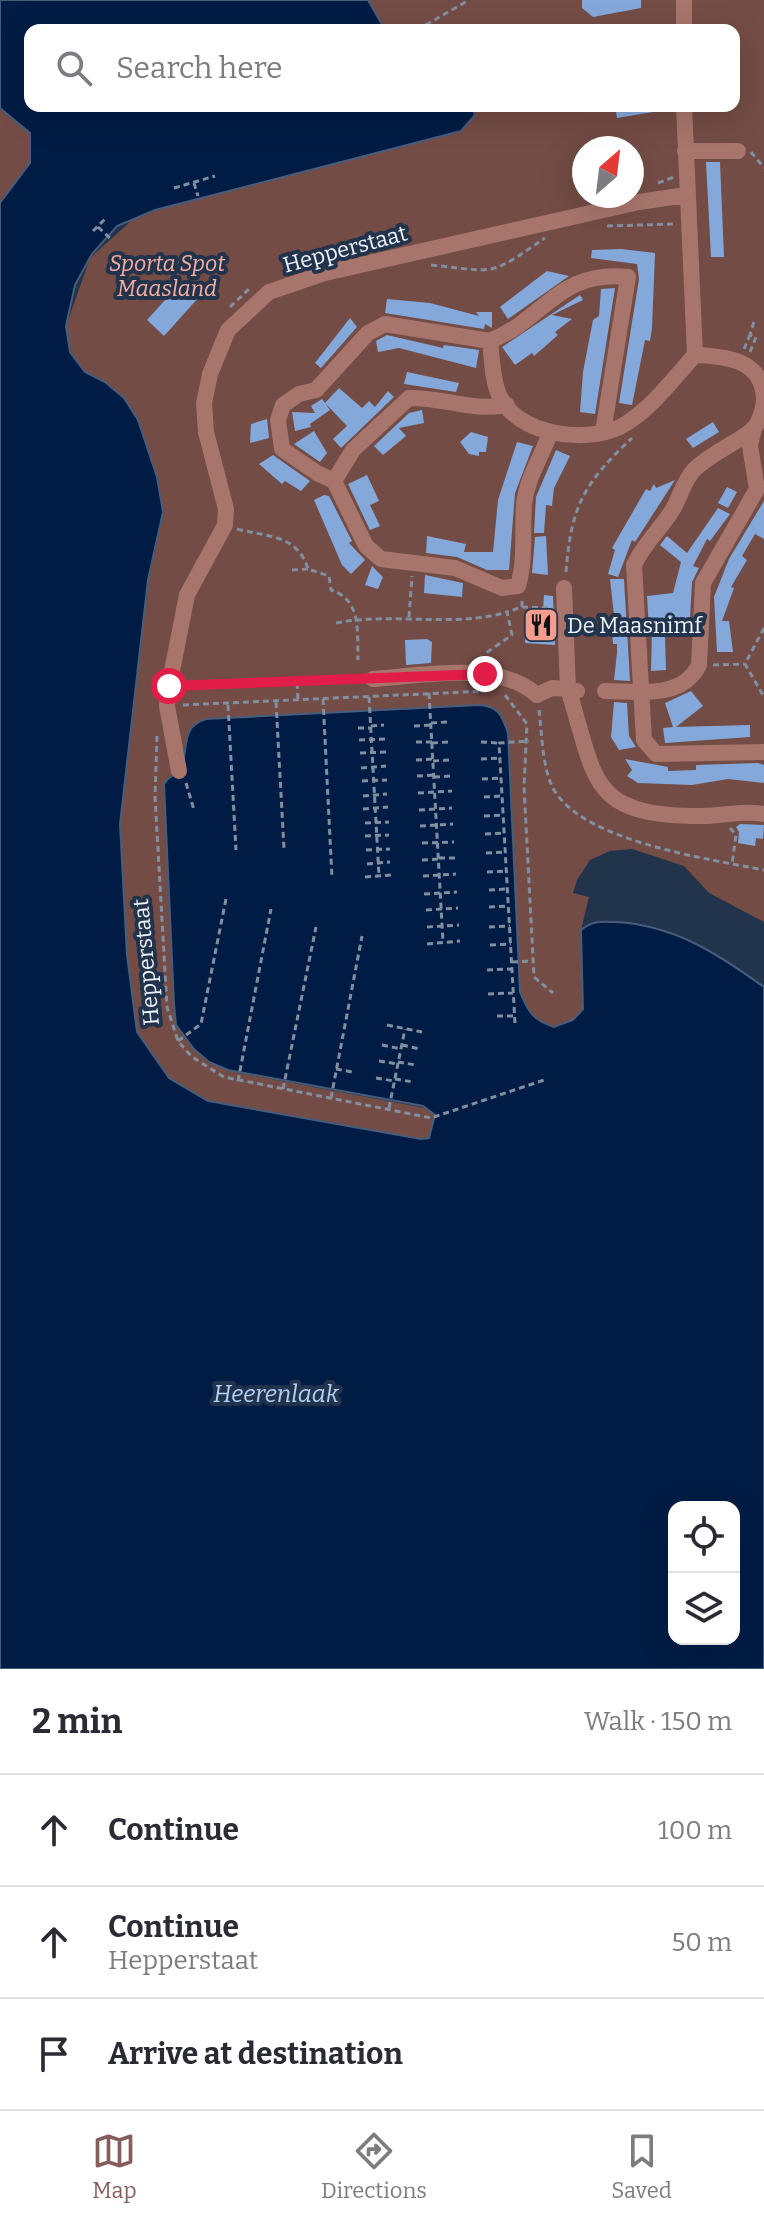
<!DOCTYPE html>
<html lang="en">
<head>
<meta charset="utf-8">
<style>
	body { margin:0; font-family:Bitter,serif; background:#f2f2f3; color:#2b2b33 }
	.controls { position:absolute; right:24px; bottom:24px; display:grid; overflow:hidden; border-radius:16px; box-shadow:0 8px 32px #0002 }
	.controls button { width:72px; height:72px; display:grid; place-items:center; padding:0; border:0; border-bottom:2px solid #e1e1e2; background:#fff; color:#2b2b33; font:40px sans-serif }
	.compass { position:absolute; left:572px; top:136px; width:72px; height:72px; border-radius:50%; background:#fff; box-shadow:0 8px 32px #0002; rotate:28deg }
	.stop { position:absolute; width:24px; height:24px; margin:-18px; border:6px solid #e11d48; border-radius:50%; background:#fff }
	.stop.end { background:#e11d48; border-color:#fff; box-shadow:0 2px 8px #0008 }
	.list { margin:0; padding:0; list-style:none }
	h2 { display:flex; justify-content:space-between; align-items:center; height:104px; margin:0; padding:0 32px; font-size:34px }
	h2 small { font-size:26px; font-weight:400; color:#7c7c81 }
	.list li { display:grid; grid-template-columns:52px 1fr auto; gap:24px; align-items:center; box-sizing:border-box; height:112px; padding:0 32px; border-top:2px solid #e1e1e2 }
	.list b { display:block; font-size:30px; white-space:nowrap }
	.list p { margin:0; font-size:26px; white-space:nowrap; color:#7c7c81 }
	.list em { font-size:26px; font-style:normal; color:#7c7c81 }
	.icon { flex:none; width:44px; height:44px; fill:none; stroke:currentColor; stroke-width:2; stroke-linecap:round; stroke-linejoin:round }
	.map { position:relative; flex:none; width:764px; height:1669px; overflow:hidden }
	.search { position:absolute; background:#fff; box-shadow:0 8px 32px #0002; left:24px; right:24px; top:24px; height:88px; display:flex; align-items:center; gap:20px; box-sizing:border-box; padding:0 28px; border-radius:16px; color:#7c7c81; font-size:30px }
	.sheet { height:440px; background:#fff }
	nav { display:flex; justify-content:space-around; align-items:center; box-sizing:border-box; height:112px; border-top:2px solid #e1e1e2; background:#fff; font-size:22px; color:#7c7c81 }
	nav a { display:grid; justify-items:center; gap:4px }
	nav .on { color:#855e5c }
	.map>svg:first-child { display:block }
	.green { fill:#734c45; fill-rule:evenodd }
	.water { fill:#001c44; stroke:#475d7c; stroke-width:2; fill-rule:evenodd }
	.building { fill:#85a8db }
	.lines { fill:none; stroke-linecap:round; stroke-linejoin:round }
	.path { stroke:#828fa0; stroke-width:3; stroke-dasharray:6 4; stroke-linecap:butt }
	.minor { stroke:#a7756c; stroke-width:16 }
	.route { stroke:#e11d48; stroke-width:10 }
	.labels { text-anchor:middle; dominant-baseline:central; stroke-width:8; stroke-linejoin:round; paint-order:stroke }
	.street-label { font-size:22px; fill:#eef5fe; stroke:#22334c }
	.park-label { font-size:22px; font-style:italic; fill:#f9aea0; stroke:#22334c }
	.poi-label { font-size:22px; fill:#eef5fe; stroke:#22334c; text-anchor:start }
	.water-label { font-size:24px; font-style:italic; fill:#b2d1fb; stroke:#22334c }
</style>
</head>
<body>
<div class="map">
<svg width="764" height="1669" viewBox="0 0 764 1669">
	<rect width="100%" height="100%" fill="#22334c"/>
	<path class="green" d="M368 0H764V922L709 893 684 866 632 849 610 851 590 860 577 880 573 893 589 897 581 930 583 1009 573 1020 554 1027C533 1020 527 1012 520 992L508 733 495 708 479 705 206 719 188 733 179 771 176 1025C199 1051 205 1060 239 1073L430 1109 435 1115 429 1138 421 1139 208 1101 169 1078 137 1032 127 955 120 824 148 580 163 512 157 477 138 420 124 398 105 382 85 372 70 352 66 326 90 258 152 202 475 115 472 106H734V30H385ZM584 148H632V196H584Z
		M0 108 30 133V162L0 203Z"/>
	<path class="water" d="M0 0H368L385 30H30V106H472L475 115 461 131 155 210 117 226 92 254 75 285 66 326 70 352 85 372 105 382 124 398 138 420 157 477 163 512 148 580 120 824 127 955 137 1032 169 1078 208 1101 421 1139 429 1138 435 1115 423 1106 228 1070 209 1062 194 1049 176 1025 174 1004 164 784C168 776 174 777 179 770 191 752 178 727 206 719L479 705C499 706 502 716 508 733L520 992C528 1012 533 1020 554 1027L573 1020 583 1009 581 930C593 920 601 922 616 922 674 925 718 954 764 987V1669H0V203L30 163V133L0 108ZM674 1507H734V1639H674Z"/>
	<path class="building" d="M582 0H641V8L593 17 582 8Z
		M615 106H652L653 112 617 118Z
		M706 162H720L724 257H711Z
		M621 249 655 253 652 328 650 341 645 340 632 405 619 403 639 279 637 264 591 258 592 250Z
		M547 271 569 276 508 319 500 307Z
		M183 280 200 296 164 336 147 320Z
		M615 288 595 414 580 412 583 372 593 320 599 316 601 289Z
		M580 295 583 300 552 315 572 319 555 332 558 335 534 356 532 353 515 365 502 347Z
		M387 299 430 303 479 316 476 312H492V328L485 324 484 329 385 313Z
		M350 318 357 327 321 368 315 363Z
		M387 335 443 348 444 345 479 350 476 368 399 348 378 352 376 341Z
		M407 372 459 383 456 392 404 384Z
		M339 388 362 408 369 401 375 407 388 391 394 397 341 448 333 439 347 426 325 403 330 410 310 424 311 427 295 431 292 412 315 413 311 406 322 399 325 403Z
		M422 410 424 423 399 428 406 436 383 455 374 446 409 413Z
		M267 419 269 438 250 443 251 424Z
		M713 422 719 432 693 448 686 439Z
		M314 431 327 453 320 462 294 444Z
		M471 432 488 437 486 452H479V456L469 454 460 442Z
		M517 442 533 446 515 493 509 570H487L457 557 426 553 427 536 466 544 464 552H493L498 500Z
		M556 450 570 456 554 488 552 506 546 505 544 533H534L536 497Z
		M273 455 310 481 301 491 285 481 282 484 259 464Z
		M367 475 379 501 370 505 380 526 370 530 348 484Z
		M675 480 635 542 632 540 618 577 608 574 615 550 612 548 646 489 650 491 654 484 656 488Z
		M727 487 737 492 728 508 718 503Z
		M324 495 329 496 352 541 349 543 365 560 351 574 342 565 314 500Z
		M764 501V539L755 534 742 556 747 560 731 587 734 588 722 621H729L733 652H717L714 597 729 559Z
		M718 508 730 514 710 541 707 539 693 566 699 568 692 582 689 637H665L666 670 651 671 652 629H649L647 596 673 593 681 562 660 545 667 536 687 553Z
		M546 536 548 575 532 573 535 537Z
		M372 566 383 577 378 589 365 585Z
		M425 575 463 583 462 597 424 593Z
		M610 579H624L630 681 614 680 617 653V644H613L612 633H616Z
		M544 595 553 596 555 645 525 643 528 609 543 610Z
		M427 639 432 642 431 663 406 665 405 640Z
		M691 691 703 706 676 727 750 725V737L665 743 663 728 673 727 665 703Z
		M614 702 627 703 629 736 636 747 619 750 611 737Z
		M625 759 668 767V771L696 770V765L758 763 764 765V783L728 779 692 785 638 783 627 776 632 770Z
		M740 824 764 825 763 839 756 838 755 846 738 843 739 832 736 827Z"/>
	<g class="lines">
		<path class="path" d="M417 30 469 0
			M751 152 764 168
			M194 183 198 196
			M658 183 674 177
			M174 188 215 176
			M607 226 675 224
			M98 227 112 240
			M93 231 107 217
			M431 265C498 272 488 277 545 238
			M230 307 250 288
			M744 349 750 335
			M750 352 756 337 750 335 755 318
			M237 529C268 537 298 535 308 569L329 576 331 590C362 600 357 632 358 660
			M292 570 308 569
			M566 572C571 506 584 483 632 438
			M522 607 550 608
			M409 617 412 576
			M336 623C392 612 453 628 507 612
			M764 628 745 664 764 697
			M486 662V653L512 635 507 612 522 607V598
			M713 665 745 664
			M297 683 298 699
			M185 687 361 679
			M429 693 443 942
			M505 695 527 724 524 787 534 977 553 993
			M369 697 379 876
			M323 699 332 878
			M276 702 284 849
			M183 705 487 691
			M228 705 236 850
			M539 710C542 734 542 762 551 784 575 841 710 859 764 870
			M431 723 447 722
			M371 726 384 725
			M414 726 431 725
			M358 728H371
			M157 736 155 797 167 1007 178 1041 192 1057 224 1077 431 1118 547 1079
			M359 740 385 739
			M416 742H432
			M481 742 499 743
			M432 743 448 742
			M360 753 386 752
			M481 759 500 758
			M416 760 433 759
			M433 761 449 760
			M361 768 386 766
			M417 776 434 775
			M434 777 451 776
			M482 779 501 778
			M362 781 387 780
			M186 783 194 810
			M418 793 452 791
			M363 796 387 794
			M484 797 502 796
			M363 809 388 807
			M419 810 452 808
			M484 816 503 815
			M365 823 389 822
			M420 826 453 824
			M730 828 736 835 732 864
			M485 834 504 833
			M365 836 389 835
			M422 843 454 842
			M366 850 390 849
			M486 853 505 852
			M439 858H455
			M422 860 439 859
			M367 864 390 862
			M487 872 506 871
			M423 876 456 874
			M365 877 392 875
			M489 890 507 889
			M424 894 457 892
			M489 907 508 906
			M426 910 458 908
			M427 927 459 925
			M489 927 510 926
			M427 944 460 941
			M490 945 511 944
			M512 962 532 961
			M487 970 512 969
			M488 994 513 993
			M497 1016H514
			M515 1023 499 743 529 741
			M387 1025 422 1032
			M178 1041 201 1024 226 899
			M382 1045 401 1049
			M402 1045 420 1049
			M379 1061 398 1064
			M398 1062 416 1065
			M336 1069 352 1072
			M376 1078 394 1081
			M395 1079 413 1082
			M238 1081 271 909
			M283 1089 316 927
			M331 1098 362 936
			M389 1108 405 1029"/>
		<path class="minor" d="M684 0V30
			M685 151H738
			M490 341 385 324 368 333 316 390 299 394 283 405 278 420 282 449 317 473 334 481 366 546 381 559 455 568 502 588 518 586C526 559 522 532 524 504 527 478 541 458 550 433
			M695 355C726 356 763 360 764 399 764 407 760 421 754 428 742 441 711 452 693 471 684 481 680 497 673 509 661 529 644 543 634 565L644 740 656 754 764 752
			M603 432 628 277C558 270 546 318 490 341 492 358 492 379 499 395 517 435 584 444 620 427 649 412 673 379 695 355L684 106
			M334 481 353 450 409 398C443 397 472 412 507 405
			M564 588 568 689 577 691
			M373 679C422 676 499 660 537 695L552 688 568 689C597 780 587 816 702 816 724 816 742 810 764 814
			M605 691C637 691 682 700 699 665L703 583 757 489 750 446 754 428
			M179 771 167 706 169 686 187 595 225 525 226 509 206 432 204 403 210 374 228 330 269 292 325 273 639 202 686 195"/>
	</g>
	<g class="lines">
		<path class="route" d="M169 686 485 674"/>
	</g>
	<defs>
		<g id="restaurant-square" transform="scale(1.8)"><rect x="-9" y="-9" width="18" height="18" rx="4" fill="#f49d8d" stroke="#22334c"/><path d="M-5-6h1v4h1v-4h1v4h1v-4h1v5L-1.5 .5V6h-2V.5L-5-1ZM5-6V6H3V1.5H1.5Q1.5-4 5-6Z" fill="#111"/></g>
	</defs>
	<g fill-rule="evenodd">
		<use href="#restaurant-square" x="541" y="625"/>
	</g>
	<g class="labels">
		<g class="street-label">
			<text transform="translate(345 249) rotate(-15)">Hepperstaat</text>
			<text transform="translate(146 962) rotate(-95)">Hepperstaat</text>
		</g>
		<g class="park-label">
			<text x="167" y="263">Sporta Spot<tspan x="167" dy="25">Maasland</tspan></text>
		</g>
		<g class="poi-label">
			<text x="567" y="625">De Maasnimf</text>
		</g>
		<g class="water-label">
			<text x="276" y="1394">Heerenlaak</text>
		</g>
	</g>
</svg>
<div class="controls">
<button><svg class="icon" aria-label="locate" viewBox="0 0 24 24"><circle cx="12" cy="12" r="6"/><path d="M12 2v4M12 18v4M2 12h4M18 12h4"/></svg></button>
<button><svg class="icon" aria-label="layers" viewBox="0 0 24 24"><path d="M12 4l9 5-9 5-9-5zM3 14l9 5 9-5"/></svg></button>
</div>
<svg class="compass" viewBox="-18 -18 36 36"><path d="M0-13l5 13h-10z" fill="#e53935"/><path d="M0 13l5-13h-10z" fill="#7c7c81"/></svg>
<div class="stop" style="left:169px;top:686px"></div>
<div class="stop end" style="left:485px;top:674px"></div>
<div class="search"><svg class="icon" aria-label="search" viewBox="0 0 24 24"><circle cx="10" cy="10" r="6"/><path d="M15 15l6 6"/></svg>Search here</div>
</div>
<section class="sheet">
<h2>2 min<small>Walk · 150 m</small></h2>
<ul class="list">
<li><svg class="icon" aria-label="ahead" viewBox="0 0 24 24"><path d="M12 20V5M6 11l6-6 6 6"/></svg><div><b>Continue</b></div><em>100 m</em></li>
<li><svg class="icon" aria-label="ahead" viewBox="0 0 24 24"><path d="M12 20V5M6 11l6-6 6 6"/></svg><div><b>Continue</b><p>Hepperstaat</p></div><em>50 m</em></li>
<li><svg class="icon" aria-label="arrive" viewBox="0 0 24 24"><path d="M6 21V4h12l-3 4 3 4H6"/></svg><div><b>Arrive at destination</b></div></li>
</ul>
</section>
<nav>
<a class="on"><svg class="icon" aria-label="map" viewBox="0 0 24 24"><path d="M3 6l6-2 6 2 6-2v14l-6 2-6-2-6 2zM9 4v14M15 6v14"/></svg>Map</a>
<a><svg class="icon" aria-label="directions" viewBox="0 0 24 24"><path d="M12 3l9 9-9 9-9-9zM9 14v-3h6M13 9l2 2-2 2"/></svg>Directions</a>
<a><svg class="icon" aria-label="saved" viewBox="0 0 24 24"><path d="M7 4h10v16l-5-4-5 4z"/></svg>Saved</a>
</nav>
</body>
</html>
